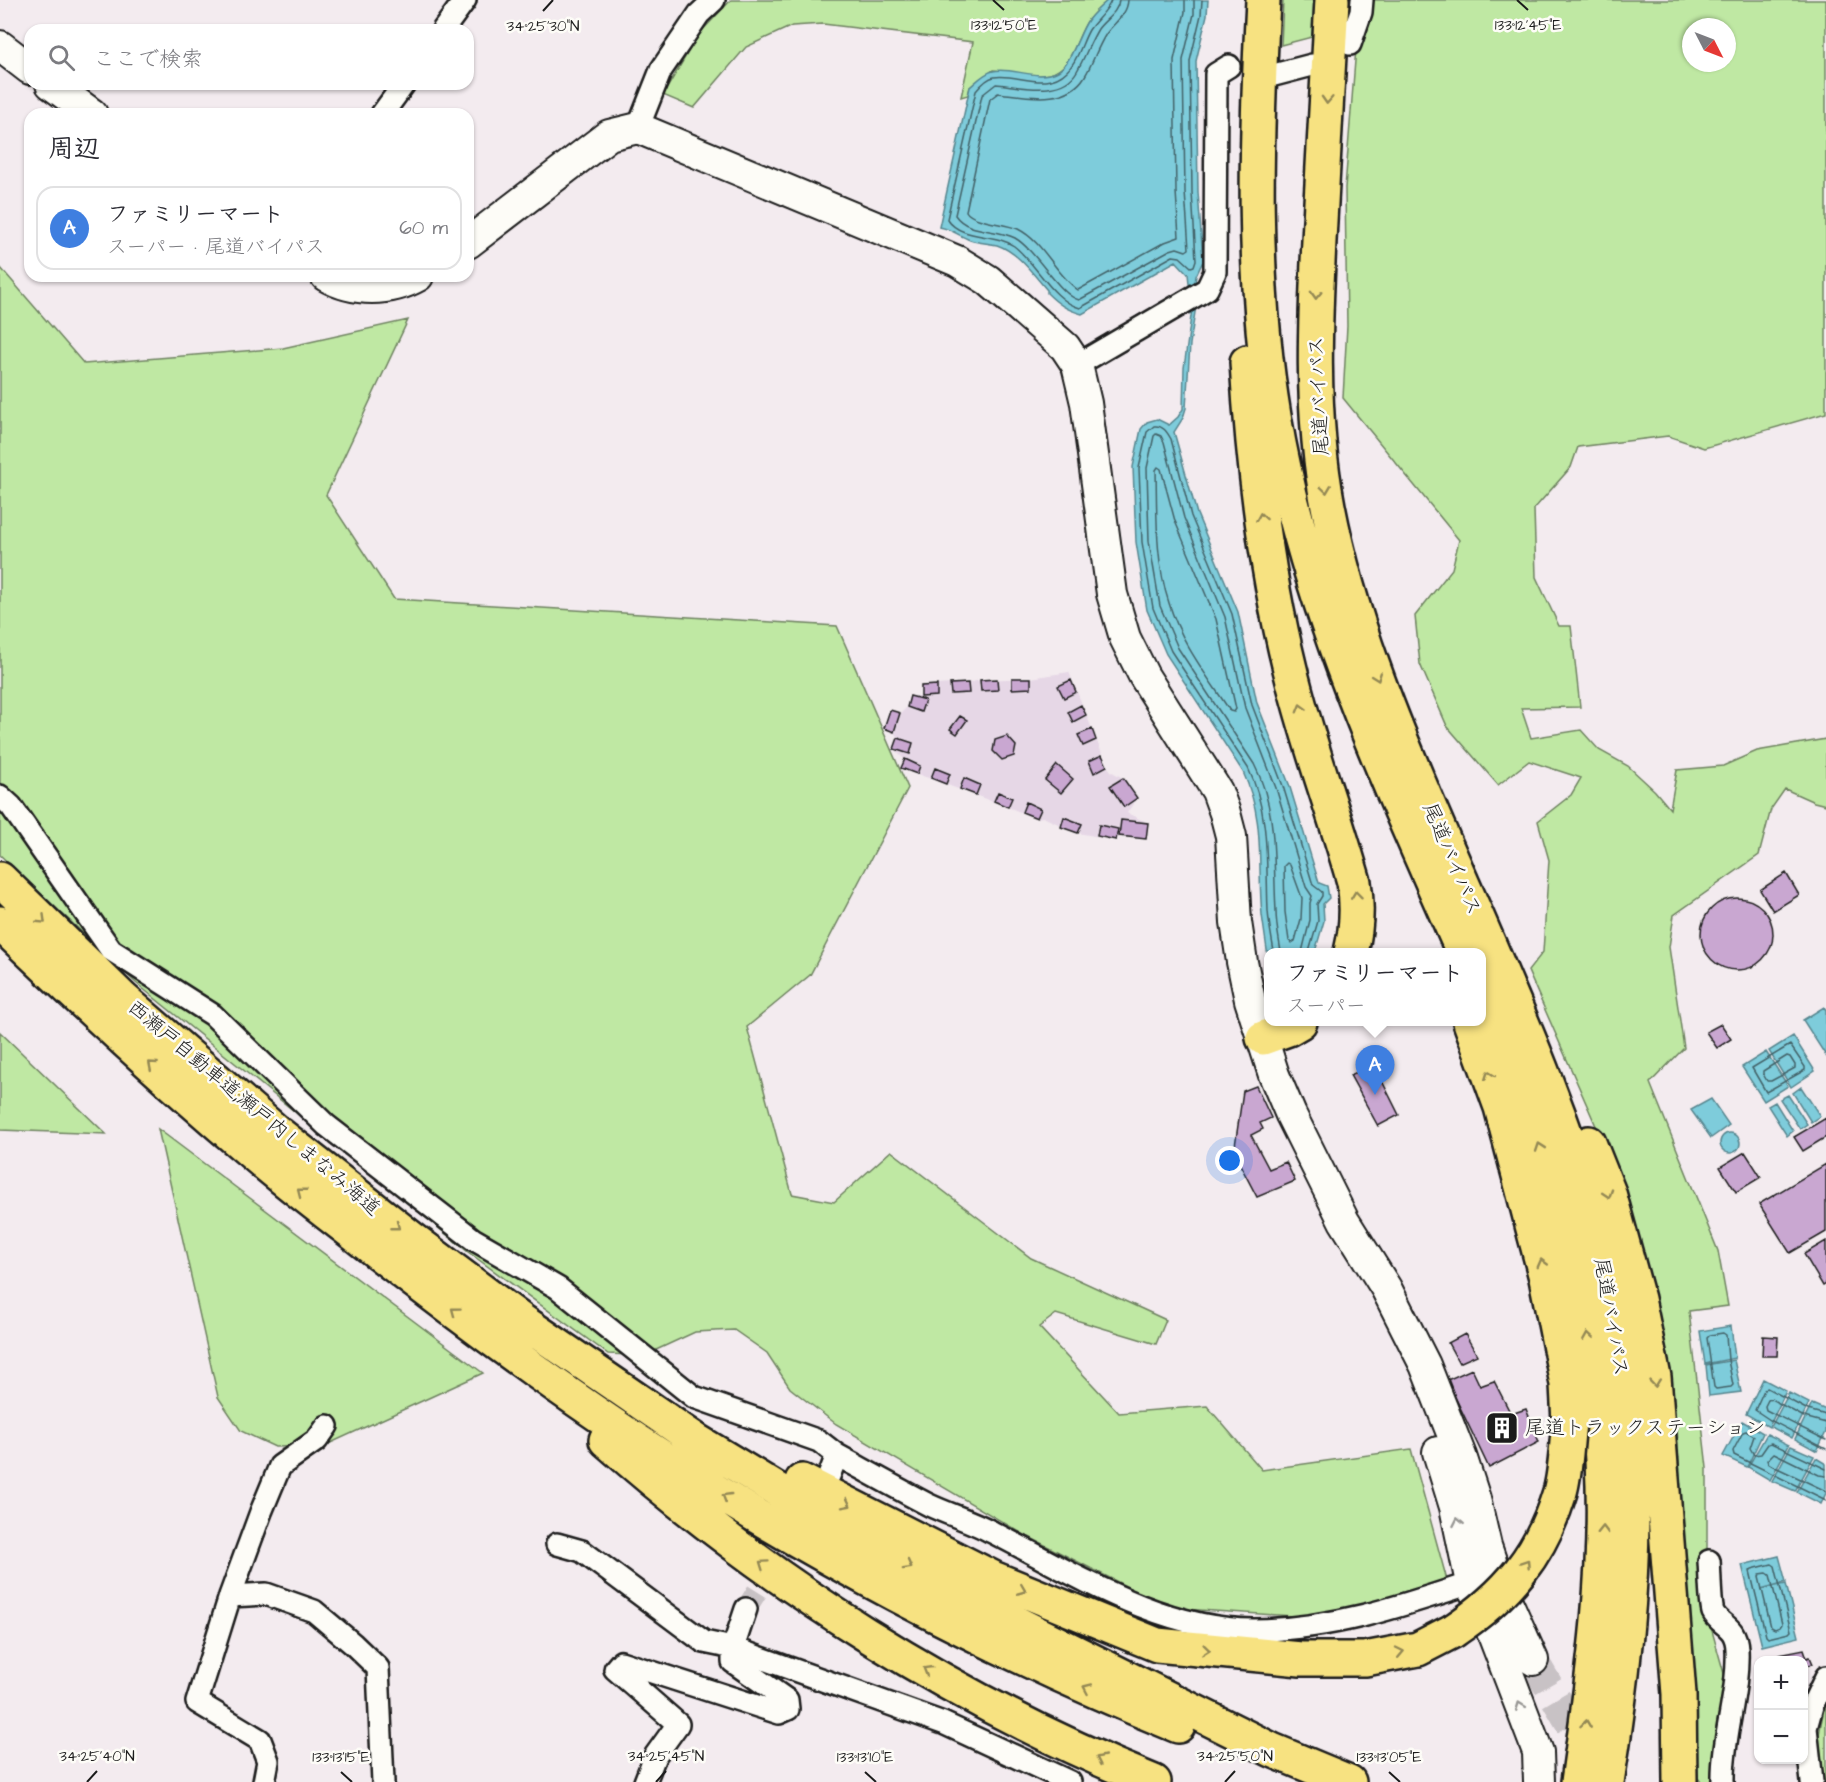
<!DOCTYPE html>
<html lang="ja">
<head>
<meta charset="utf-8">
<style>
	body { margin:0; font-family:"Architects Daughter","Klee One",sans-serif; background:#f7f7f7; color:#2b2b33 }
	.controls { position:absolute; right:18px; bottom:18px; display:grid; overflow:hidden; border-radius:12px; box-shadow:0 2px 4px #0004 }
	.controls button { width:54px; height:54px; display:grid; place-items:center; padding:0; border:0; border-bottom:2px solid #e1e1e2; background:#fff; color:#2b2b33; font:30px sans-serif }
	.compass { position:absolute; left:1682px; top:18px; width:54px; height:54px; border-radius:50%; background:#fff; box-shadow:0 2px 4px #0004; rotate:132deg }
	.you { position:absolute; left:1230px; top:1161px; width:21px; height:21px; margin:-15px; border:4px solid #fff; border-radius:50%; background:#1a73e8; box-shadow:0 0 0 9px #1a73e833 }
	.badge { display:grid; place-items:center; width:39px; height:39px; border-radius:50%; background:#1c1c1c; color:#fff; font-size:20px; font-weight:700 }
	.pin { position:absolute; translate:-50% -50px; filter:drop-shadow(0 2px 3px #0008) }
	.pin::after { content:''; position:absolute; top:32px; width:21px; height:18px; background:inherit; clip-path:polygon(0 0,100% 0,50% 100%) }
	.popup { position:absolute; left:1264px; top:948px; width:222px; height:78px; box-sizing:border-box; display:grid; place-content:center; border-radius:12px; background:#fff; filter:drop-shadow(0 2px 4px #0005); font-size:20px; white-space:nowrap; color:#7c7c81 }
	.popup b { font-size:22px; color:#2b2b33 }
	.popup::after { content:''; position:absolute; left:50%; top:100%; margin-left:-12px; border:12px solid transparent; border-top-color:#fff }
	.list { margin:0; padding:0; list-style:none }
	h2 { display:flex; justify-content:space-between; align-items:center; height:78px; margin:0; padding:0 24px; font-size:26px }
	h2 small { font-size:20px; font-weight:400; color:#7c7c81 }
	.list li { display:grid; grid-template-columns:39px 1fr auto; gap:18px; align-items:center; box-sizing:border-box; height:84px; margin:0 12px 12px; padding:0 12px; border:2px solid #e1e1e2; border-radius:18px }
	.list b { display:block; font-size:22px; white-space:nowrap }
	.list p { margin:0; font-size:20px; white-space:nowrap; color:#7c7c81 }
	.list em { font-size:20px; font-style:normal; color:#7c7c81 }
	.icon { flex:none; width:33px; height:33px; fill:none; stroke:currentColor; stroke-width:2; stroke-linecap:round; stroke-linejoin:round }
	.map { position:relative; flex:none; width:1826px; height:1782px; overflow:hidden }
	.search { position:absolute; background:#fff; box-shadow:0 2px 4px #0004; left:24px; top:24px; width:450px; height:66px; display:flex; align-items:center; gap:15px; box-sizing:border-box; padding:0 21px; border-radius:18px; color:#7c7c81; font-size:22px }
	.panel { position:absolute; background:#fff; box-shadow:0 2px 4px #0004; left:24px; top:108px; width:450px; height:174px; border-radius:18px }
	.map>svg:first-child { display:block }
	.built { fill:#e6d7e6 }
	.green { fill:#bfe8a3; stroke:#6e8260; stroke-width:1.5; fill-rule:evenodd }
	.water { fill:#7eccdb; stroke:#57868f; stroke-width:1.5 }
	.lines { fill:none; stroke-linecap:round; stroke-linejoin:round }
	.shore { stroke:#436268; stroke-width:1.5 }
	.building { fill:#c9a7d1; stroke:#1c1c1c; stroke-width:1.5 }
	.street-tunnel { stroke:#c8c2c5; stroke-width:21; stroke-dasharray:21 10; stroke-linecap:butt }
	.secondary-tunnel { stroke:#c8c2c5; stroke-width:30; stroke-dasharray:30 15; stroke-linecap:butt }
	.street-casing { stroke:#1c1c1c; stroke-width:26 }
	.secondary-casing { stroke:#1c1c1c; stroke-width:34 }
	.highway-casing { stroke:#1c1c1c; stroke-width:38 }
	.street { stroke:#fdfcf7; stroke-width:21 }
	.secondary { stroke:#fdfcf7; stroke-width:30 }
	.highway { stroke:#f7e281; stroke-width:33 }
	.highway-bridge-casing { stroke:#1c1c1c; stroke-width:38; stroke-linecap:butt }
	.highway-bridge { stroke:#f7e281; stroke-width:33 }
	.oneway { stroke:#948954 }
	.oneway2 { stroke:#989794 }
	.ticks { fill:none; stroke:#1c1c1c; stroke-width:2 }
	.labels { text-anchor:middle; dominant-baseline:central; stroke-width:5; stroke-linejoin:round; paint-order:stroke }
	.street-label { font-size:20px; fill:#1c1c1c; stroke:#fdfcf7 }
	.poi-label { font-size:20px; fill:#1c1c1c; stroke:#fdfcf7; text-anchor:start }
	.ticks-label { font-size:15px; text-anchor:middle; fill:#1c1c1c; stroke:#fdfcf7; stroke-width:5; stroke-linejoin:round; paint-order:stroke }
</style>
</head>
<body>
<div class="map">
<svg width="1826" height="1782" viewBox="0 0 1826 1782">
	<rect width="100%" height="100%" fill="#f3ebef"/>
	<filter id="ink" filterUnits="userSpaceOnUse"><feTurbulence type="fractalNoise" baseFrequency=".0167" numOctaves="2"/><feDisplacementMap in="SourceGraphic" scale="12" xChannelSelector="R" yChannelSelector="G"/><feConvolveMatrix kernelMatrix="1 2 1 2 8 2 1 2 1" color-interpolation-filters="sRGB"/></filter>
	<g filter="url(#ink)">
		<path class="built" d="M1069 672 1107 766 1112 772 1123 778 1137 798 1127 813 1148 823 1146 839 1120 836 1116 840 1078 833 1043 817 1037 818 901 768 904 759 894 749 898 738 894 732 884 728 890 710 901 713 907 707 910 696H921V686L968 683 980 680 1031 678Z"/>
		<path class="green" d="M731 0H1108C1101 6 1094 12 1088 20 1076 37 1072 70 1049 74 1032 78 1010 72 993 70L970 87 968 95 961 97 973 42 823 24 792 26 746 47 694 108 663 95 698 35Z
			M1283 0H1314L1312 37 1281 45Z
			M1363 0H1826V413L1704 448 1668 436 1578 447 1571 467 1534 509 1536 577 1559 626H1571L1580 707 1521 708 1531 738 1581 730 1599 750 1628 766 1655 791 1670 809 1677 770 1723 766 1757 751 1826 739V805L1814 802 1785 789 1771 809 1759 855 1674 915 1669 947 1684 1048 1650 1083 1718 1251 1728 1306 1689 1311 1707 1468V1613L1725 1677 1720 1715 1716 1782H1701L1698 1778 1677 1428 1671 1386 1607 1151 1528 971 1543 952 1549 860 1538 821 1571 795 1581 778 1529 761 1498 785 1447 726 1420 664 1415 616 1452 569 1459 540 1343 398 1347 326 1345 188 1356 48ZM1691 27H1727V63H1691Z
			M0 267 84 364 283 348 408 320 326 495 394 599 837 626 908 788 810 975 747 1027 792 1194 834 1202 891 1151 1031 1258 1166 1320 1156 1344 1056 1314 1039 1327 1119 1413 1207 1406 1262 1470 1411 1449 1448 1584 1323 1618 1169 1608 1023 1534 836 1424 790 1388 767 1353 734 1330 695 1332 654 1351 631 1355 608 1354 468 1252 136 983 0 855Z
			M0 1032 106 1134 0 1130Z
			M158 1129 483 1373 324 1446 275 1447 241 1431 218 1397Z
			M1826 1699V1782H1820L1818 1739Z"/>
		<path class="water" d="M1108 0H1208L1207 15 1196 61 1198 192 1203 261 1196 276 1194 289 1190 292 1188 274 1176 261 1082 314C1067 310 1058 304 1047 293V290C1033 274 1018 252 997 245 988 243 979 243 970 240 959 236 950 228 939 227L970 87C977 81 984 73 993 71 1011 66 1038 82 1058 71 1071 64 1079 33 1088 20 1094 12 1101 6 1108 0Z
			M1196 306 1190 344 1186 408 1183 418 1174 432 1197 514 1238 612 1257 703 1289 784 1319 883 1327 886 1329 898 1323 904 1324 921 1315 952H1268V957C1266 943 1264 929 1262 915 1257 863 1266 822 1243 772L1166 654 1147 610 1136 542 1133 467 1141 429 1147 422 1157 419 1169 425 1178 417 1183 409 1184 368 1192 309Z
			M1824 1007 1826 1010V1056L1803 1020Z
			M1793 1036 1815 1071 1791 1087 1769 1051Z
			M1766 1052 1788 1086 1764 1101 1742 1067Z
			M1801 1087 1820 1116 1811 1122 1793 1093Z
			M1788 1095 1807 1124 1800 1129 1780 1099Z
			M1711 1099 1729 1125 1711 1138 1691 1110Z
			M1775 1102 1793 1131 1787 1136 1768 1106Z
			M1720 1143a10 10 0 1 1 20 0a10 10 0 1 1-20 0Z
			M1731 1326 1735 1358 1705 1364 1700 1331Z
			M1734 1360 1741 1392 1709 1396 1706 1365Z
			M1763 1379 1786 1391 1769 1427 1746 1414Z
			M1789 1393 1809 1403 1792 1438 1771 1427Z
			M1812 1404 1826 1410V1432L1817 1451 1795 1439Z
			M1742 1421 1763 1433 1747 1467 1723 1456Z
			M1767 1434 1789 1445 1770 1480 1748 1467Z
			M1791 1446 1814 1456 1795 1491 1772 1481Z
			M1816 1458 1826 1464V1493L1821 1504 1797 1492Z
			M1779 1556 1786 1582 1761 1589 1786 1584 1799 1637 1762 1646 1742 1565Z"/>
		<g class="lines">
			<path class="shore" d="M1111 0C1110 8 1095 21 1089 30 1082 42 1078 61 1067 71 1046 92 1017 73 994 77 987 78 981 85 976 91L947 219C962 241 994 232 1014 246 1037 264 1053 301 1080 308L1173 256 1180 257 1191 267 1194 266 1196 260 1192 192 1190 61 1201 15 1202 0
				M1119 0C1118 13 1105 19 1098 29 1090 42 1085 57 1077 71 1062 98 1020 86 996 84L982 95 955 215C968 234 997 228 1015 238 1037 251 1059 295 1079 300L1170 250 1177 248 1186 251 1189 249 1185 192 1183 60 1194 14V0
				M1128 0C1127 16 1114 22 1106 34 1097 48 1093 63 1085 76 1067 106 1026 96 998 93L990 99 966 211C972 222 1004 223 1018 229 1044 242 1055 274 1078 290L1165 242 1179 237 1176 192 1174 60 1185 12V0
				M1158 467 1161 469 1175 521 1216 619 1236 709 1234 712 1230 711C1208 677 1181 643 1169 603 1155 561 1157 514 1156 470Z
				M1287 863 1290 865 1302 898 1301 919 1295 941 1292 943 1289 941 1285 912 1284 866Z
				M1274 952C1272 939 1269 925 1268 911 1266 862 1270 813 1248 768L1171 651 1153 608 1142 542 1139 468 1147 432 1154 426C1163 425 1167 432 1171 439L1191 516 1232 614 1252 705 1283 786 1313 885 1322 892V896L1317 904 1318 921 1309 952
				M1281 952C1279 939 1276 925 1276 911 1273 861 1278 810 1254 764L1178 648 1160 606 1149 541 1147 468 1154 436 1156 434 1161 436 1164 442 1184 518 1225 617 1245 708 1276 788 1306 887 1312 896 1310 903V920L1302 952
				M1790 1045 1805 1067V1070L1766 1092 1752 1068Z
				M1787 1056 1790 1057 1795 1065V1068L1771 1081H1767L1763 1074V1071Z
				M1723 1333 1726 1335 1728 1360 1733 1385 1731 1387 1716 1389 1714 1387 1707 1338 1710 1335Z
				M1826 1415 1808 1410 1767 1388 1764 1390 1755 1410 1770 1420 1826 1449
				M1826 1423 1804 1417 1771 1399 1768 1400 1765 1406 1766 1410 1826 1440
				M1826 1469 1771 1443 1768 1444 1761 1454 1754 1455 1750 1448 1754 1436 1746 1431 1743 1432 1733 1451 1734 1455 1826 1500
				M1826 1476 1819 1475 1774 1453 1767 1460 1768 1463 1773 1466 1826 1491
				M1772 1564 1775 1566 1791 1631 1789 1633 1768 1638 1766 1636 1750 1571 1752 1569Z
				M1767 1573 1770 1575 1782 1624 1780 1627 1775 1629 1771 1627 1759 1577 1760 1574Z"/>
		</g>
		<path class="building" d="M1012 678H1031V688L1012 689Z
			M997 679 998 690 981 691 980 680Z
			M1071 680 1076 692 1064 698 1058 686Z
			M968 683 969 693 951 694 950 684Z
			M937 685V696L921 697V686Z
			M910 696 925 700 921 712 907 707Z
			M1081 705 1086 715 1073 722 1068 712Z
			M890 710 900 713 894 732 884 728Z
			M960 716 967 720 957 734 950 729Z
			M1092 729 1096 740 1083 746 1078 735Z
			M1007 736 1016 746 1014 756 1002 760 993 751 995 740Z
			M898 738 913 743 910 754 894 749Z
			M1102 755 1107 766 1094 773 1089 761Z
			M905 759 920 766 917 774 901 768Z
			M1057 765 1073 779 1061 793 1045 780Z
			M935 768 950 774 946 784 931 778Z
			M964 778 980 785 976 795 960 789Z
			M1123 778 1137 798 1124 807 1110 786Z
			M998 792 1012 798 1008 807 994 801Z
			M1026 802 1041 809 1037 818 1022 812Z
			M1064 817 1082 824 1078 833 1061 827Z
			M1121 820 1148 823 1146 839 1119 836Z
			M1099 825 1118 829 1116 840 1097 836Z
			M1786 873 1799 895 1773 911 1760 890Z
			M1701 934a36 36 0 1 1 72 0a36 36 0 1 1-72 0Z
			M1721 1024 1731 1039 1717 1048 1706 1032Z
			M1374 1065 1399 1115 1378 1126 1350 1075Z
			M1256 1086 1271 1118 1260 1123 1263 1129 1251 1135 1269 1169 1286 1162 1295 1181 1257 1197 1234 1153 1243 1091Z
			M1826 1118V1137L1803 1151 1794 1137Z
			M1745 1152 1761 1177 1736 1192 1720 1167Z
			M1826 1164V1232L1790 1253 1759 1204Z
			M1826 1241V1284L1823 1286 1804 1254Z
			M1465 1334 1477 1355 1459 1363 1448 1343Z
			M1763 1336 1778 1337 1777 1356H1762Z
			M1472 1369 1480 1386 1494 1381 1511 1414 1526 1409 1539 1442 1489 1468 1447 1380Z
			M1804 1649 1807 1658 1810 1657 1813 1664 1804 1666V1660H1781L1779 1654Z"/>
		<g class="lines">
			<path class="street-tunnel" d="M746 1609 796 1528"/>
			<path class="secondary-tunnel" d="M1533 1660 1591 1758"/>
			<g class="street-casing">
				<path id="street" d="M443 30 465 0
					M1350 44 1361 12 1362 0
					M1274 75 1312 65
					M382 114 404 84
					M638 128 661 70 699 14 714 0
					M1077 365 1207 289 1215 272 1216 74 1229 66
					M0 796 11 806 111 950 213 1015 326 1125 473 1239 558 1288 694 1397 819 1441 837 1455
					M829 1476 837 1455C868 1472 898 1489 929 1505 950 1515 972 1521 992 1532 1073 1573 1160 1630 1254 1630 1329 1630 1399 1607 1471 1583
					M557 1544 582 1551 704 1642 733 1648V1662L787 1700 788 1709 779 1713 621 1662 615 1669 678 1724 655 1756 645 1782
					M1709 1561C1710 1572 1710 1603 1713 1612 1720 1626 1736 1625 1737 1649 1739 1693 1722 1738 1723 1782
					M230 1596 266 1594 314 1611 353 1644 378 1668 383 1782
					M746 1609 733 1648 943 1723 1070 1782
					M264 1782 268 1761 260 1740 197 1702 230 1596 261 1512 280 1466 317 1440 327 1426
					M1812 1782 1806 1728 1812 1706 1826 1677"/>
			</g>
			<g class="secondary-casing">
				<path id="secondary" d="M0 46 30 69
					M51 84 92 114
					M468 243 609 135 638 128 957 261 988 280 1017 305 1065 347 1077 365 1086 403 1112 594 1125 638 1144 676 1217 791 1225 813 1231 836 1236 922 1242 962 1250 1000 1274 1075 1291 1115 1344 1221 1386 1288 1425 1365 1461 1456 1475 1499 1486 1546 1498 1581 1533 1660
					M326 276C354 292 390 292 418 276
					M1438 1452 1455 1507 1471 1583 1492 1632 1538 1752 1539 1782"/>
			</g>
			<g class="highway-casing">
				<path id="highway" d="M1263 0C1256 139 1251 278 1274 416 1306 607 1386 777 1463 952
					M1332 0C1328 74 1324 147 1320 221 1315 317 1310 412 1328 506 1349 615 1391 719 1435 820 1474 911 1515 1000 1550 1092 1603 1227 1631 1371 1632 1516 1632 1604 1621 1694 1607 1782
					M1247 362C1253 466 1265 568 1290 669 1307 741 1334 811 1354 882 1358 907 1357 928 1351 952
					M0 879 123 999 279 1134 411 1238 522 1321 697 1441 868 1545 948 1589 1272 1750 1349 1782
					M0 923C83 1003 168 1082 256 1156 291 1186 327 1213 363 1241 465 1321 570 1399 679 1468 837 1569 1004 1655 1178 1726
					M1482 993C1547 1140 1594 1300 1602 1461 1608 1569 1593 1676 1578 1782
					M1470 1022 1501 1107 1546 1278 1567 1384 1569 1423
					M1263 1038 1288 1029 1300 1022
					M1589 1143 1609 1193 1638 1299 1654 1377 1679 1694 1680 1782
					M606 1440C766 1581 955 1702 1154 1782
					M802 1481 993 1578 1157 1645 1301 1659H1365L1418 1649 1453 1631"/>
			</g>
			<use href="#street" class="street"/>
			<use href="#secondary" class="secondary"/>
			<use href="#highway" class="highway"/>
			<g class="highway-bridge-casing">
				<path id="highway-bridge" d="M1453 1631C1507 1595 1541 1555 1560 1492 1566 1471 1566 1446 1569 1423"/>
			</g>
			<use href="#highway-bridge" class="highway-bridge"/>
		</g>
		<defs><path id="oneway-chevron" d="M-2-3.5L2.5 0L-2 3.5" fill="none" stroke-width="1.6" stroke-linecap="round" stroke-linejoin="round" transform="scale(1.5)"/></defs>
		<g class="oneway">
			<use href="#oneway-chevron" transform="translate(1327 100) rotate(93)"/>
			<use href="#oneway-chevron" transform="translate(1316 295) rotate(92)"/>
			<use href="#oneway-chevron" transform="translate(1326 489) rotate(82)"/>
			<use href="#oneway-chevron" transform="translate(1261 517) rotate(-99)"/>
			<use href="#oneway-chevron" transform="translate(1377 677) rotate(70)"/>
			<use href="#oneway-chevron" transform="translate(1301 708) rotate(-106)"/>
			<use href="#oneway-chevron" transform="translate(1356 895) rotate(-97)"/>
			<use href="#oneway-chevron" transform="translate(42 920) rotate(44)"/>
			<use href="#oneway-chevron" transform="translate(152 1065) rotate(-139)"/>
			<use href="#oneway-chevron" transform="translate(1489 1075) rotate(-110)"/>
			<use href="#oneway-chevron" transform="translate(1540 1147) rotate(-109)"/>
			<use href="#oneway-chevron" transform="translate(301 1192) rotate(-142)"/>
			<use href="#oneway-chevron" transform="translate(1608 1194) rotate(72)"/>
			<use href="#oneway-chevron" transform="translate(396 1226) rotate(38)"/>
			<use href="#oneway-chevron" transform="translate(1542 1263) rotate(-105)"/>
			<use href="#oneway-chevron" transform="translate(455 1311) rotate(-143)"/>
			<use href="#oneway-chevron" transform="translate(1588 1336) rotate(-99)"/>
			<use href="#oneway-chevron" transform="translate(1655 1383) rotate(84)"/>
			<use href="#oneway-chevron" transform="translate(726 1497) rotate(-149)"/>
			<use href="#oneway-chevron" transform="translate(847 1504) rotate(27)"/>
			<use href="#oneway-chevron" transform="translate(1603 1530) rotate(-89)"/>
			<use href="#oneway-chevron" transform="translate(1526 1563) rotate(-56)"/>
			<use href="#oneway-chevron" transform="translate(763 1564) rotate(-145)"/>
			<use href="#oneway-chevron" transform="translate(908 1566) rotate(29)"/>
			<use href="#oneway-chevron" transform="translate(1022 1590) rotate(22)"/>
			<use href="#oneway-chevron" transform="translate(1206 1650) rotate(6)"/>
			<use href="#oneway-chevron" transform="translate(1400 1652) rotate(-12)"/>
			<use href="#oneway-chevron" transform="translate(927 1670) rotate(-149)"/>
			<use href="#oneway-chevron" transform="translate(1087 1688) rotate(-156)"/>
			<use href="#oneway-chevron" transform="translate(1586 1724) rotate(-82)"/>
			<use href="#oneway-chevron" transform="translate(1100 1759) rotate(-155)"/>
		</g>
		<g class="oneway2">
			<use href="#oneway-chevron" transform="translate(1458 1522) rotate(-101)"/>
			<use href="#oneway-chevron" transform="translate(1520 1706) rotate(-111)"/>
		</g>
	</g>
	<path class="ticks" d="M993 0 1004 10M1517 0 1528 10M543 11 553 0M341 1772 352 1782M865 1772 876 1782M1389 1772 1400 1782M87 1782 97 1771M656 1782 666 1771M1225 1782 1235 1771"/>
	<defs>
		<g id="building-square" transform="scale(1.725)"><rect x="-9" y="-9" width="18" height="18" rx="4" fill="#1c1c1c" stroke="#fdfcf7"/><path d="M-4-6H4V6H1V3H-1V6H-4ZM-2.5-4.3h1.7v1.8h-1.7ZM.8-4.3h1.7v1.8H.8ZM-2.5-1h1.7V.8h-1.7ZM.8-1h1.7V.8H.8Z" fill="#fff"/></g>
	</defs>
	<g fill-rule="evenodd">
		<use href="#building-square" x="1502" y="1428"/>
	</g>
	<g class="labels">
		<g class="street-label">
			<text transform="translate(1319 396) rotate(-93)">尾道バイパス</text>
			<text transform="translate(1452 859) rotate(67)">尾道バイパス</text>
			<text transform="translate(254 1108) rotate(40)">西瀬戸自動車道;瀬戸内しまなみ海道</text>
			<text transform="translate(1611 1317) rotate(80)">尾道バイパス</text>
		</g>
		<g class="poi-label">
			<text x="1525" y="1428">尾道トラックステーション</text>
		</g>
	</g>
	<g class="ticks-label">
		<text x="1528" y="30">133°12'45"E</text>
		<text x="1004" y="30">133°12'50"E</text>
		<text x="543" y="31">34°25'30"N</text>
		<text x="97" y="1761">34°25'40"N</text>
		<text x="666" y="1761">34°25'45"N</text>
		<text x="1235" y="1761">34°25'50"N</text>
		<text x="341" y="1762">133°13'15"E</text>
		<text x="865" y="1762">133°13'10"E</text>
		<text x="1389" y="1762">133°13'05"E</text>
	</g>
</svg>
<div class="controls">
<button>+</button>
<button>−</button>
</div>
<svg class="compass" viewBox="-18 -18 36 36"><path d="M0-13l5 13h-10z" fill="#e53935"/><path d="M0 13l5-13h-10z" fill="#7c7c81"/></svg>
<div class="you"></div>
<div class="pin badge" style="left:1375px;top:1095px;background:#3f7fe0">A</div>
<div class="popup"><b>ファミリーマート</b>スーパー</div>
<div class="search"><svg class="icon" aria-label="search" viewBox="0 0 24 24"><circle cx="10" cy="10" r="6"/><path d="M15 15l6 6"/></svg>ここで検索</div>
<section class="panel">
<h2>周辺<small></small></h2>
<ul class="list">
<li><span class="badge" style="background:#3f7fe0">A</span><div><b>ファミリーマート</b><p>スーパー · 尾道バイパス</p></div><em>60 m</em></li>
</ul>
</section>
</div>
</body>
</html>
